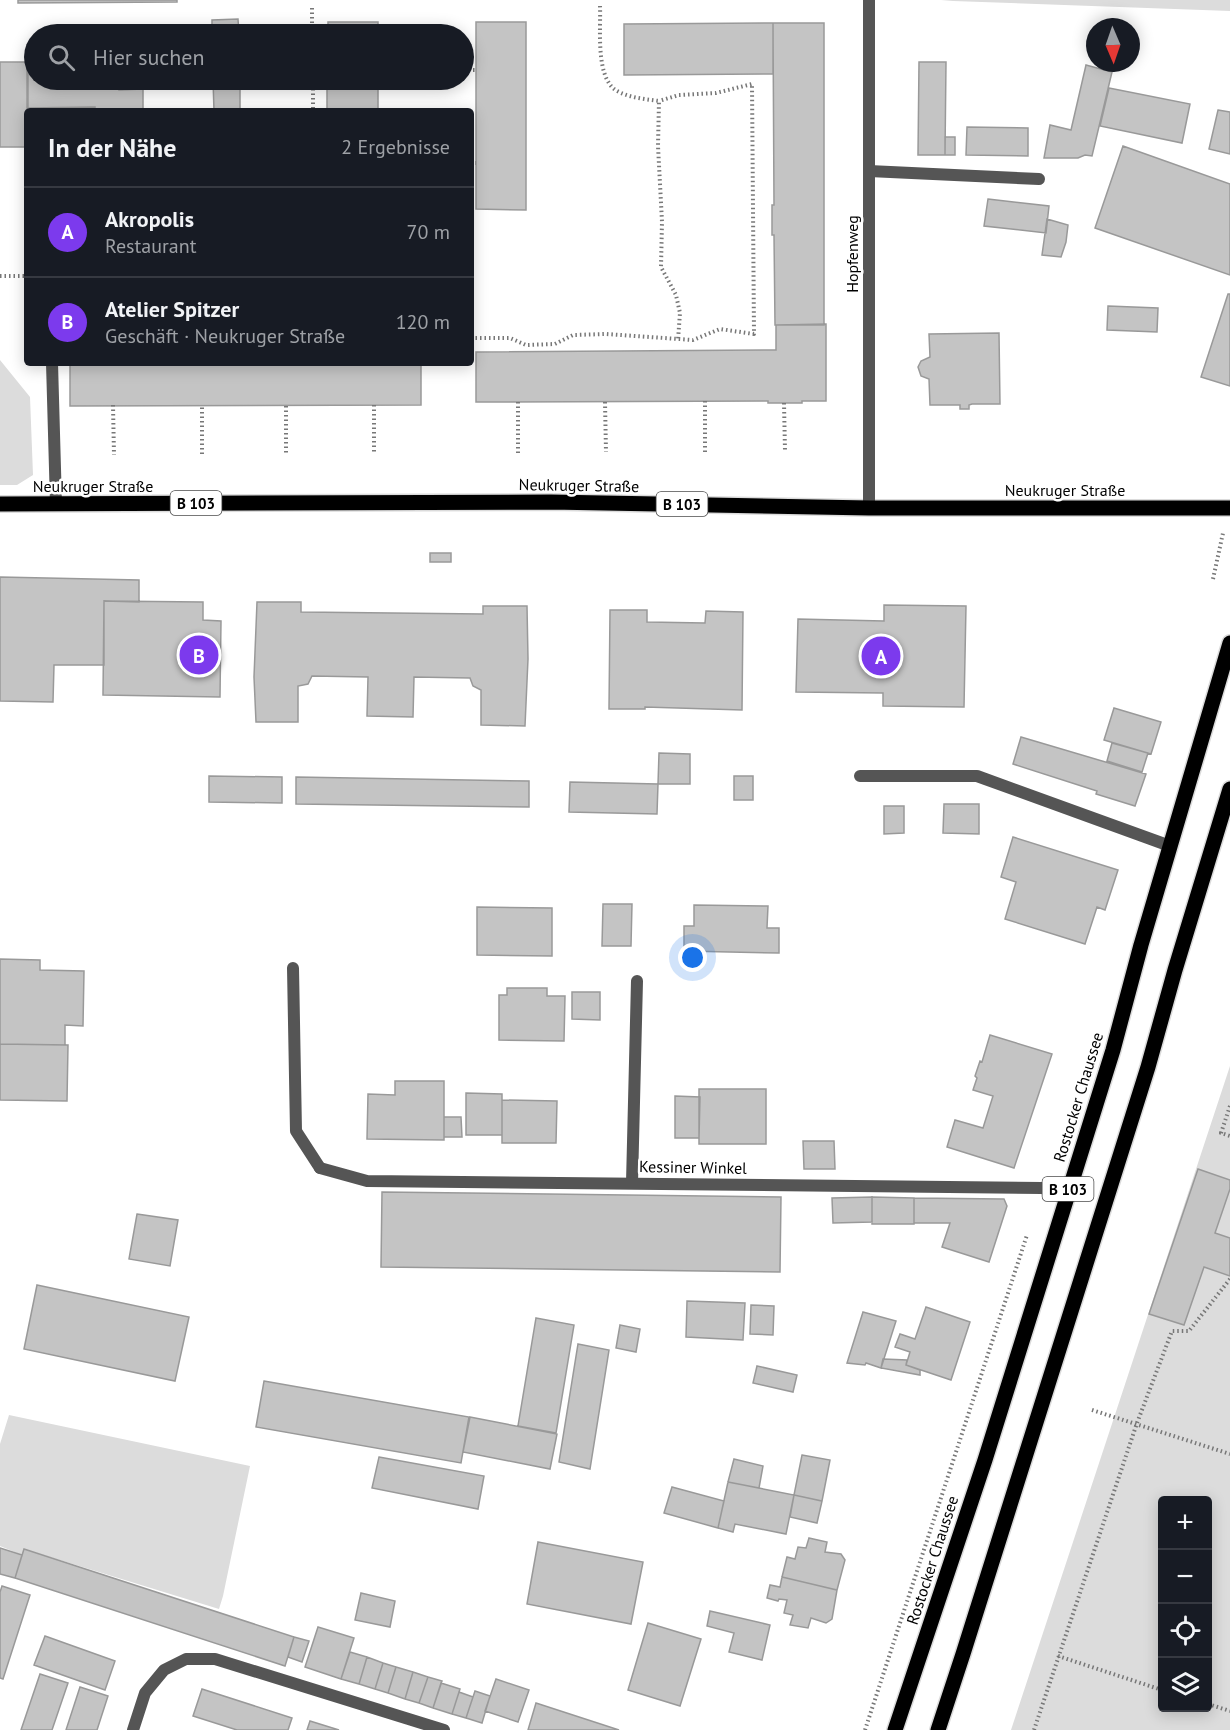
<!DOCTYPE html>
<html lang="de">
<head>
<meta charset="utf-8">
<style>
	body { margin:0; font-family:"PT Sans",sans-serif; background:#242831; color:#f1f3f6 }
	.controls { position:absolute; right:18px; bottom:18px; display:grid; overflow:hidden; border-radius:6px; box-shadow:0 3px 15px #0003 }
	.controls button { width:54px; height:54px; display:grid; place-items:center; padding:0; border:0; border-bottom:2px solid #363941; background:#171b24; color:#f1f3f6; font:30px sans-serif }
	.compass { position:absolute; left:1086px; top:18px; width:54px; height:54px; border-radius:50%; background:#171b24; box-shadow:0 3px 15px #0003; rotate:178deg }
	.you { position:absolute; left:693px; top:958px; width:21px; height:21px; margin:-15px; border:4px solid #fff; border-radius:50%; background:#1a73e8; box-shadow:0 0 0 9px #1a73e833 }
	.badge { display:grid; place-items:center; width:39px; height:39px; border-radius:50%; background:#7c3aed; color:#fff; font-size:20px; font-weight:700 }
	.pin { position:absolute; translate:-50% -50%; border:3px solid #fff; box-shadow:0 2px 6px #0006 }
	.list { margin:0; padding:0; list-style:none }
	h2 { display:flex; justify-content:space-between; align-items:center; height:78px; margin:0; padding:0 24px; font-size:26px }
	h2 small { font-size:20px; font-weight:400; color:#9ea1a6 }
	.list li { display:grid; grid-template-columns:39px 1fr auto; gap:18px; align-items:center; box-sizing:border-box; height:90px; padding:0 24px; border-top:2px solid #363941 }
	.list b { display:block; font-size:22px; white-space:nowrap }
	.list p { margin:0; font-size:20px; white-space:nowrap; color:#9ea1a6 }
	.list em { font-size:20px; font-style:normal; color:#9ea1a6 }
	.icon { flex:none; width:33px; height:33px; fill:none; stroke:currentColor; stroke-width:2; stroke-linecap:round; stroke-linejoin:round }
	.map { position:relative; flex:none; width:1230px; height:1730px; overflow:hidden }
	.search { position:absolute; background:#171b24; box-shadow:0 3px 15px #0003; left:24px; top:24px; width:450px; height:66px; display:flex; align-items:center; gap:15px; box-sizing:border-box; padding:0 21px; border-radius:33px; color:#9ea1a6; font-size:22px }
	.panel { position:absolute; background:#171b24; box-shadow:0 3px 15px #0003; left:24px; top:108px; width:450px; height:258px; border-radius:6px }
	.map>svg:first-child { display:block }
	.green { fill:#dcdcdc; fill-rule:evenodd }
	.building { fill:#c4c4c4; stroke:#999; stroke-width:1.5 }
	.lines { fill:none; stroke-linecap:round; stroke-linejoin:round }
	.primary-casing { stroke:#dbdbdb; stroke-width:18 }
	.path { stroke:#777; stroke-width:4; stroke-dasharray:1.5 3; stroke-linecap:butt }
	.service { stroke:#555; stroke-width:12 }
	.minor { stroke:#555; stroke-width:12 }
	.primary { stroke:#000; stroke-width:15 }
	.labels { text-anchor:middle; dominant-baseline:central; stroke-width:5; stroke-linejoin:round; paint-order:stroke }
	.shield { fill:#fff; stroke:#4c4c4c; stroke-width:1.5 }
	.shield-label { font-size:15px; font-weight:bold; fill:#000 }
	.street-label { font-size:16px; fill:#000; stroke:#fff }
</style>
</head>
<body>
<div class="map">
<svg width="1230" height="1730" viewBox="0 0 1230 1730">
	<rect width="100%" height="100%" fill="#fff"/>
	<path class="green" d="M941 0H1230V11L953 1Z
		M0 360 30 397 33 475 17 485H0Z
		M1230 1066V1730H1011ZM1162 1500H1208V1708H1162Z
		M9 1415 250 1466 223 1596 219 1609 24 1549 22 1555 0 1546V1444Z"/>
	<path class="building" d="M18 0H177V2L18 3Z
		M238 19 239 34H212V20Z
		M328 22H378V34H328Z
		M476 22H526V210L476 209Z
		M773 23V74L624 75V24Z
		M773 23H824V325H775L774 235H772V205H774Z
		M0 62H27V147H0Z
		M919 62H946L945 155H918Z
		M1086 65 1112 72 1092 156 1085 155 1078 158H1044L1050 125 1071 130Z
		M28 67H34V80H119V90L143 89V111H95V107L28 108Z
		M213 80H240V111H214Z
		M327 80H378V111H327Z
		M1109 88 1190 104 1182 143 1100 126Z
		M1218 110 1230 112V154L1209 149Z
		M967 127 1028 128V156L966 155Z
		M945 137H955V155H945Z
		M1123 146 1230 184V275L1095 228Z
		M988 199 1049 206 1046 233 984 226Z
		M1047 219 1068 225 1066 242 1061 257 1042 255Z
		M1228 294H1230V386L1201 377Z
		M1108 306 1158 308 1157 332 1107 330Z
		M826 324V401H802V403H768V401L476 402V352L776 350V325Z
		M999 333 1000 404H972L969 405V409H960V405H930L929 379 921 376 918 367 921 361 930 357 929 334Z
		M70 363H421V405L70 406Z
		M430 553H451V562H430Z
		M0 577 139 580V602L104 601V665H54L53 702 0 701Z
		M104 601 203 602V620L221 621 220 697 103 695Z
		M257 602H301V612L483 614V606H527L528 659 525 726 481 725V690L473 686 470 678 414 677 413 717 367 716 368 677 312 676 308 684 298 686V722H256L254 677Z
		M884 605 966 606 964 707 883 706V693L796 692 798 619 884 621Z
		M610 610H647V622L705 623 706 611 743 612 742 710 645 707V709H609Z
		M1114 708 1161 722 1151 754 1104 740Z
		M1021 737 1146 774 1135 806 1096 794 1097 791 1013 764Z
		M1112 743 1148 753 1142 772 1107 761Z
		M659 753 690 754V784H658Z
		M209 776 282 777V803L209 802Z
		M734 776H753V800H734Z
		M296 777 529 781V807L296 804Z
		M570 782 658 784 657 814 569 812Z
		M944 804H979V834L943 833Z
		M884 806H904V833L884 834Z
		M1013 837 1118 870 1105 910 1097 907 1085 944 1005 919 1016 882 1001 877Z
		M603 904H632L631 946H602Z
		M694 905 768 906 767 928H779V953L684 951V926H694Z
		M477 907 552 908V956L477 955Z
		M0 959 40 960V970L84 971 83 1026 65 1025V1045L0 1044Z
		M507 988H547V996H565L564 1041 499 1040V995H507Z
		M572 992H600V1020L572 1019Z
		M990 1035 1052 1054 1014 1168 947 1147 955 1120 983 1128 993 1096 973 1090 977 1078 975 1076 980 1061 982 1062Z
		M0 1044 68 1045 67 1101 0 1100Z
		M395 1081H444V1140L367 1139 368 1094 395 1095Z
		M699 1089H766V1144H699Z
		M466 1093 502 1094V1135H466Z
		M675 1096 700 1097 699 1138H675Z
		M502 1100 557 1101 556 1143H502Z
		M444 1117H461L462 1137H444Z
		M803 1141H834L835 1169H804Z
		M1198 1169 1230 1180V1189L1215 1233 1230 1238V1276L1204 1267 1184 1325 1149 1314Z
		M382 1192 781 1197 780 1272 381 1267Z
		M872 1197V1222L833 1223 832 1198Z
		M872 1197 914 1198V1224H872Z
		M914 1198 1004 1199 1007 1206 989 1262 942 1247 950 1223H914Z
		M137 1214 178 1220 170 1266 129 1259Z
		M37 1285 189 1317 175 1381 24 1349Z
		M687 1301 745 1303 743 1340 686 1337Z
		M751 1305 774 1306 773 1335 750 1334Z
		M926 1307 970 1322 951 1380 906 1365 910 1352 895 1347 900 1334 915 1339Z
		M863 1312 896 1321 881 1368 866 1363 865 1365 847 1363Z
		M536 1318 574 1325 556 1433 518 1426Z
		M620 1325 640 1329 636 1352 616 1348Z
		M578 1344 609 1350 590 1469 559 1462Z
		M883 1359 907 1360 906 1365 920 1370V1375L881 1368Z
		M757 1366 797 1375 793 1392 753 1383Z
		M264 1381 469 1417 461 1463 256 1427Z
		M470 1417 557 1434 550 1469 463 1452Z
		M802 1455 830 1460 822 1501 794 1495Z
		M379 1457 484 1476 478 1509 372 1488Z
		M734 1459 763 1466 759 1488 728 1482Z
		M728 1482 794 1495 786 1534 735 1524 733 1532 718 1528Z
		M672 1487 724 1501 718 1528 664 1513Z
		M794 1495 822 1501 817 1523 790 1517Z
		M809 1538 827 1542 825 1552 841 1554 845 1560 837 1590 782 1577 787 1557 795 1559 798 1547 806 1548Z
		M538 1542 643 1562 631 1624 527 1604Z
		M0 1548 22 1555 15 1578 0 1574Z
		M24 1549 294 1637 285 1666 15 1578Z
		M782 1577 837 1590 832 1619 826 1623 811 1618 808 1628 790 1625 793 1615 784 1613 787 1600 779 1599 778 1601 767 1598 770 1585 780 1587Z
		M2 1586 30 1595 3 1679 0 1678V1592Z
		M361 1593 395 1601 390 1627 355 1620Z
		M710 1611 770 1625 762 1660 729 1652 734 1633 707 1626Z
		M648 1623 701 1639 680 1706 628 1690Z
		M318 1627 354 1638 341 1679 305 1667Z
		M45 1636 115 1661 105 1690 34 1665Z
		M294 1637 309 1641 302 1662 288 1657Z
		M350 1652 367 1657 359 1684 341 1679Z
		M367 1657 383 1663 375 1689 359 1684Z
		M383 1663 396 1667 388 1693 375 1689Z
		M396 1667 413 1672 405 1699 388 1693Z
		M413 1672 428 1677 419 1703 405 1699Z
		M40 1674 68 1683 52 1730H21Z
		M428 1677 442 1681 433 1708 419 1703Z
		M496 1679 529 1690 518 1722 485 1711Z
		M441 1683 460 1689 452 1714 433 1708Z
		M80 1687 108 1696 97 1730H66Z
		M202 1689 292 1718 288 1730H237L193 1716Z
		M475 1691 490 1696 482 1723 466 1718Z
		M459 1692 473 1697 466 1718 452 1714Z
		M536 1703 619 1730H528Z
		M310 1721 339 1730H307Z"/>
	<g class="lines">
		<g class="primary-casing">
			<path id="primary" d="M0 504 551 502 869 508H1230
				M895 1730 985 1460 1113 1050 1141 945 1230 643
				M938 1730 963 1654 1148 1067 1175 970 1230 789"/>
		</g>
		<path class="path" d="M600 6C601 29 595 78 617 91 630 98 645 99 659 101L658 146 662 222 661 267 676 295 680 313 678 340
			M312 8V34
			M464 70H476
			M313 80V111
			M471 163H476
			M0 276H27
			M471 338H510L526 345 555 344 573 335 606 334 693 340 720 329 754 334 752 84 716 93 679 95 659 101
			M705 401V452
			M518 402V453
			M605 402 606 452
			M784 403 785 451
			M113 405 114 455
			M374 405V454
			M286 406V454
			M202 454V406
			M1213 579 1223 533
			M1230 1106 1221 1133 1230 1136
			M1092 1410 1230 1454
			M1058 1656 1162 1690
			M1208 1704 1230 1711
			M865 1730 1027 1235
			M1034 1730 1137 1423 1172 1331H1189L1230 1279"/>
		<path class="service" d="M869 171 1039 179
			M52 363 56 504
			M860 776H977L1170 846
			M293 968 296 1131 320 1168
			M632 1183 637 981
			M133 1730 145 1693 164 1670 186 1659H215L444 1730"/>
		<path class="minor" d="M869 0V508
			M320 1168 367 1181 1042 1188 1066 1197"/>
		<use href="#primary" class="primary"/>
	</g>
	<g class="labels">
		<g class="shield">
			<rect x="170.5" y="491" width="51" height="24" rx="4.5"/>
			<rect x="656.5" y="492" width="51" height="24" rx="4.5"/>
			<rect x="1042.5" y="1177" width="51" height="24" rx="4.5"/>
		</g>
		<g class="shield-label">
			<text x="196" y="503">B 103</text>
			<text x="682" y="504">B 103</text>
			<text x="1068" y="1189">B 103</text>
		</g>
		<g class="street-label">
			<text transform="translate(852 254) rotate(-90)">Hopfenweg</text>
			<text transform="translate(579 485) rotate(1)">Neukruger Straße</text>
			<text x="93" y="486">Neukruger Straße</text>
			<text x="1065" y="490">Neukruger Straße</text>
			<text transform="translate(1078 1097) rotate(-73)">Rostocker Chaussee</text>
			<text transform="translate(693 1167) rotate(1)">Kessiner Winkel</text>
			<text transform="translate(932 1560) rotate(-72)">Rostocker Chaussee</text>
		</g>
	</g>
</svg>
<div class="controls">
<button>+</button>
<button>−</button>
<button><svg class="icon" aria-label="locate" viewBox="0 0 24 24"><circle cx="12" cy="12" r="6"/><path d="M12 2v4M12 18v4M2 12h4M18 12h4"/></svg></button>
<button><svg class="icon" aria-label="layers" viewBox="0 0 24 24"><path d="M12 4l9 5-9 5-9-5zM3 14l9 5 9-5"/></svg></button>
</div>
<svg class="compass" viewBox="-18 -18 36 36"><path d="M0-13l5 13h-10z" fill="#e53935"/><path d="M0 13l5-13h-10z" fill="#9ea1a6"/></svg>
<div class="you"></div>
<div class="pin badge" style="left:881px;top:656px">A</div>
<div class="pin badge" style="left:199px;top:655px">B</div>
<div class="search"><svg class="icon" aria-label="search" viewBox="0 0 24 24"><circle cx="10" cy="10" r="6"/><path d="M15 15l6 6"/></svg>Hier suchen</div>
<section class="panel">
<h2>In der Nähe<small>2 Ergebnisse</small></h2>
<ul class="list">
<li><span class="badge">A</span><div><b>Akropolis</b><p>Restaurant</p></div><em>70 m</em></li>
<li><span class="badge">B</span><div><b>Atelier Spitzer</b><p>Geschäft · Neukruger Straße</p></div><em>120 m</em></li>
</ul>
</section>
</div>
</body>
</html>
